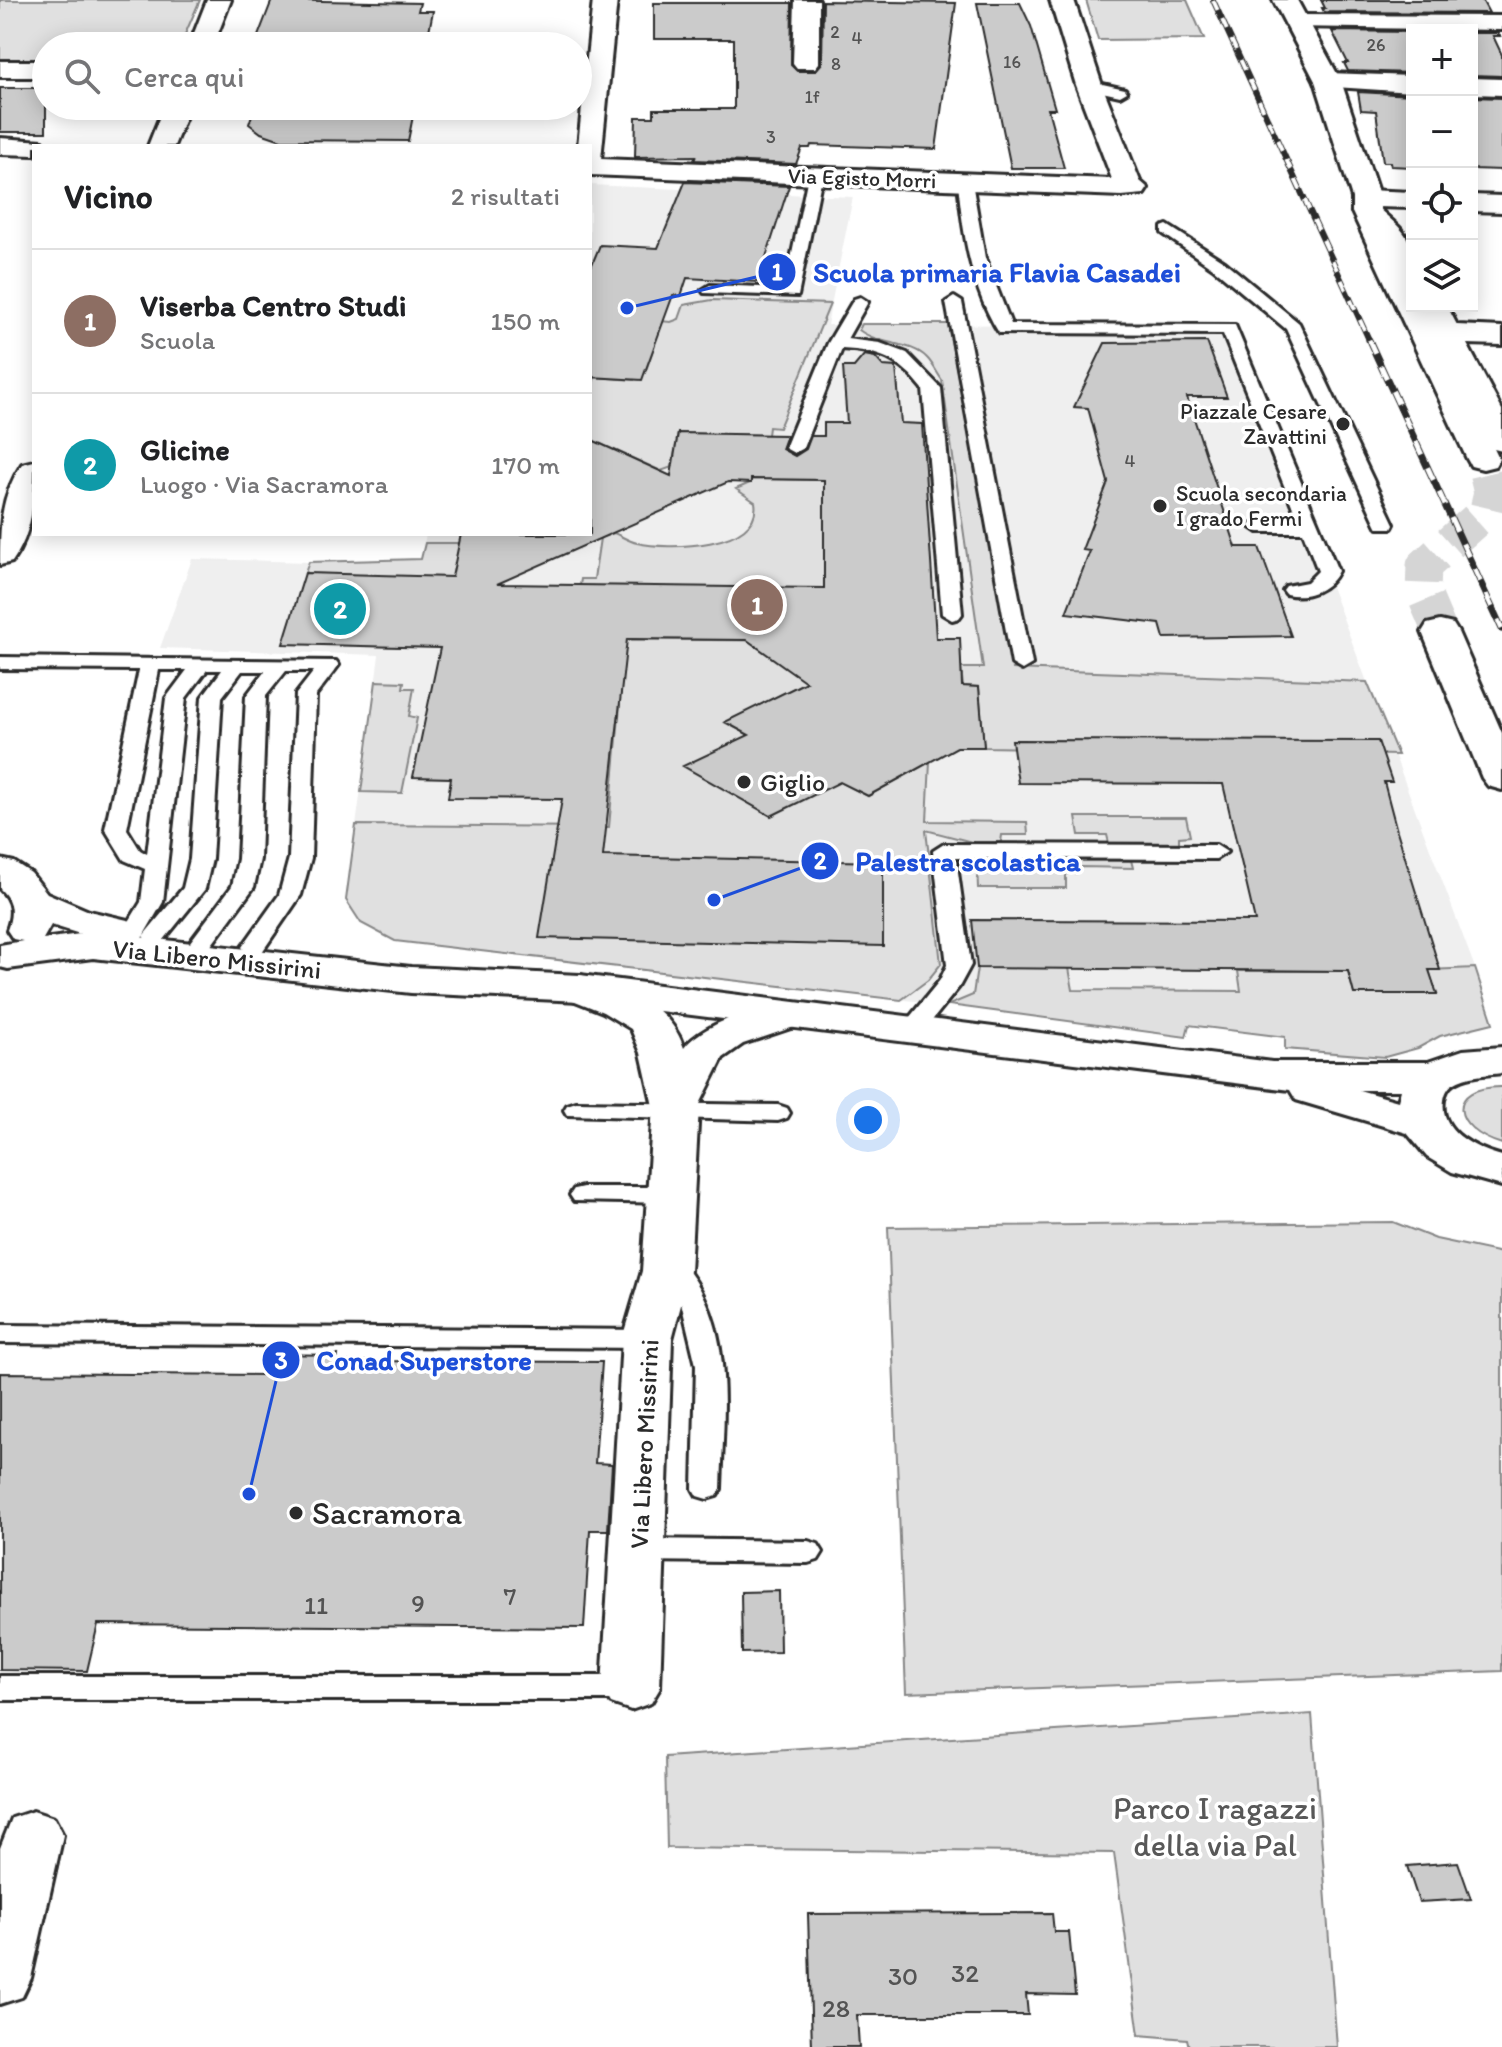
<!DOCTYPE html>
<html lang="it">
<head>
<meta charset="utf-8">
<style>
	body { margin:0; font-family:Itim,sans-serif; background:#f2f2f2; color:#202124 }
	.controls { position:absolute; right:24px; top:24px; display:grid; overflow:hidden; border-radius:0px; box-shadow:0 4px 20px #0003 }
	.controls button { width:72px; height:72px; display:grid; place-items:center; padding:0; border:0; border-bottom:2px solid #e0e0e0; background:#fff; color:#202124; font:40px sans-serif }
	.you { position:absolute; left:868px; top:1120px; width:28px; height:28px; margin:-20px; border:6px solid #fff; border-radius:50%; background:#1a73e8; box-shadow:0 0 0 12px #1a73e833 }
	.badge { display:grid; place-items:center; width:52px; height:52px; border-radius:50%; background:#111827; color:#fff; font-size:26px; font-weight:700 }
	.pin { position:absolute; translate:-50% -50%; border:4px solid #fff; box-shadow:0 2px 8px #0006 }
	.list { margin:0; padding:0; list-style:none }
	h2 { display:flex; justify-content:space-between; align-items:center; height:104px; margin:0; padding:0 32px; font-size:34px }
	h2 small { font-size:26px; font-weight:400; color:#757577 }
	.list li { display:grid; grid-template-columns:52px 1fr auto; gap:24px; align-items:center; box-sizing:border-box; height:144px; padding:0 32px; border-top:2px solid #e0e0e0 }
	.list b { display:block; font-size:30px; white-space:nowrap }
	.list p { margin:0; font-size:26px; white-space:nowrap; color:#757577 }
	.list em { font-size:26px; font-style:normal; color:#757577 }
	.icon { flex:none; width:44px; height:44px; fill:none; stroke:currentColor; stroke-width:2; stroke-linecap:round; stroke-linejoin:round }
	.map { position:relative; flex:none; width:1502px; height:2047px; overflow:hidden }
	.search { position:absolute; background:#fff; box-shadow:0 4px 20px #0003; left:32px; top:32px; width:560px; height:88px; display:flex; align-items:center; gap:20px; box-sizing:border-box; padding:0 28px; border-radius:44px; color:#757577; font-size:30px }
	.panel { position:absolute; background:#fff; box-shadow:0 4px 20px #0003; left:32px; top:144px; width:560px; height:392px; border-radius:0px }
	.map>svg:first-child { display:block }
	.built { fill:#efefef }
	.green { fill:#e0e0e0; stroke:#868686; stroke-width:2 }
	.building { fill:#cbcbcb; stroke:#2b2b2b; stroke-width:2; fill-rule:evenodd }
	.lines { fill:none; stroke-linecap:round; stroke-linejoin:round }
	.tertiary-tunnel { stroke:#d5d5d5; stroke-width:35; stroke-dasharray:35 17; stroke-linecap:butt }
	.service-casing { stroke:#2b2b2b; stroke-width:6 }
	.minor-casing { stroke:#2b2b2b; stroke-width:6 }
	.tertiary-casing { stroke:#2b2b2b; stroke-width:6 }
	.service { fill:#fff; fill-rule:evenodd }
	.minor { fill:#fff; fill-rule:evenodd }
	.tertiary { fill:#fff; fill-rule:evenodd }
	.rail-far1-casing { stroke:#2b2b2b; stroke-width:6 }
	.rail-casing { stroke:#2b2b2b; stroke-width:7 }
	.rail-far1 { stroke:#fff; stroke-width:4; stroke-dasharray:11; stroke-linecap:butt }
	.rail { stroke:#fff; stroke-width:5; stroke-dasharray:14; stroke-linecap:butt }
	.poi-dot { fill:#2b2b2b; stroke:#fff; stroke-width:3 }
	.labels { text-anchor:middle; dominant-baseline:central; stroke-width:7; stroke-linejoin:round; paint-order:stroke }
	.far-number-label { font-size:18px; fill:#535353 }
	.far-street-label { font-size:22px; fill:#2b2b2b; stroke:#fff }
	.far-poi-label { font-size:22px; fill:#2b2b2b; stroke:#fff; text-anchor:end }
	.poi-label { font-size:26px; fill:#2b2b2b; stroke:#fff; text-anchor:start }
	.street-label { font-size:26px; fill:#2b2b2b; stroke:#fff }
	.near-number-label { font-size:26px; fill:#535353 }
	.near-poi-label { font-size:32px; fill:#2b2b2b; stroke:#fff; text-anchor:start }
	.near-park-label { font-size:32px; fill:#585858; stroke:#fff }
	.leader { fill:none; stroke:#1d4ed8; stroke-width:3 }
	.callout-dot { fill:#1d4ed8; stroke:#fff; stroke-width:3 }
	.mark-label { font-size:24px; text-anchor:middle; font-weight:bold; fill:#fff }
	.callout-label { font-size:28px; text-anchor:middle; font-weight:bold; fill:#1d4ed8; stroke:#fff; stroke-width:7; stroke-linejoin:round; paint-order:stroke }
</style>
</head>
<body>
<div class="map">
<svg width="1502" height="2047" viewBox="0 0 1502 2047">
	<rect width="100%" height="100%" fill="#fff"/>
	<filter id="ink" filterUnits="userSpaceOnUse"><feTurbulence type="fractalNoise" baseFrequency=".0125" numOctaves="2"/><feDisplacementMap in="SourceGraphic" scale="16" xChannelSelector="R" yChannelSelector="G"/><feConvolveMatrix kernelMatrix="1 2 1 2 8 2 1 2 1" color-interpolation-filters="sRGB"/></filter>
	<g filter="url(#ink)">
		<path class="built" d="M590 185 853 197 827 325 1232 324 1475 968 1493 1023 1440 1036 1418 1048 1385 1057 1335 1055 1285 1049V1037L1189 1025 1186 1037 949 1005 395 941 361 923 346 900 379 655 160 648 192 559 309 562 421 559 426 534H590Z"/>
		<path class="green" d="M0 0H200L180 46H46V65L0 66Z
			M1086 0H1187L1204 39 1098 40Z
			M712 300 830 304 779 428 769 427 768 435 678 433 672 467 661 471 590 439V389L595 377 634 380 636 373H645L654 347 649 320 671 322 679 319 684 305Z
			M862 324H948L1013 669 1367 682 1398 755 984 747 979 687 963 686 961 668H983L942 380C937 373 933 364 927 358 911 341 880 346 859 330Z
			M751 479 824 480V527L836 528 838 593 579 591 581 579H594L600 538 614 533C621 536 629 541 637 543 666 550 763 549 755 502L736 489 750 483Z
			M425 543H485L480 580 305 573 309 562 421 559Z
			M579 639 836 641 806 682 726 723 868 796 930 762 927 821 1027 822 1028 835H1002L1001 842 976 843 926 830 941 964 928 980 901 1000 395 941 361 923 346 900 356 825 609 827 620 705Z
			M376 681 404 682 403 688H414L409 716 417 718 402 793 361 792Z
			M1076 817H1186L1190 836 1179 837V843H1109L1107 835H1079Z
			M1131 860 1133 868 1081 867 1078 873 1066 874V888H978L977 862Z
			M977 968H1069L1073 990 1241 991 1238 971H1348L1354 994H1436L1429 970 1475 968 1493 1023 1440 1036 1418 1048 1385 1057 1285 1049V1037L1189 1025 1186 1037 949 1005 973 995Z
			M1502 1087V1144C1451 1129 1445 1086 1502 1087Z
			M1393 1222 1436 1239 1502 1253V1671L906 1693 888 1227Z
			M1312 1714 1337 2047H1189L1187 2039 1139 2035 1114 1853 667 1848 665 1757Z"/>
		<path class="building" d="M272 0 420 3 418 11H433L426 46 255 44Z
			M1321 0H1482L1489 13 1324 12 1322 8H1325Z
			M823 1 956 3 936 149 811 145 810 148H802L796 164 694 160 696 156 635 157 636 117H654V109H734V39H654V3H792L791 65 797 71H815L822 63Z
			M977 3H1020L1031 26 1055 109H1048L1064 168H1011Z
			M1332 31 1412 32V73L1348 71 1344 63H1348Z
			M1472 33H1498L1500 36H1493L1502 55V76L1472 75Z
			M0 88H46V132H0Z
			M1358 92 1412 95V167L1391 166 1390 162H1383L1376 111 1361 110Z
			M1472 97 1502 98V170L1472 169Z
			M255 106H415L408 141 281 140 261 133 249 124Z
			M685 182 789 186 758 282 687 278 681 296 673 295 642 380 590 377V269L600 245 658 248Z
			M1207 342 1227 397H1187L1236 547H1259L1291 636 1164 638 1160 624 1066 613 1090 551 1082 550 1108 482 1088 408 1074 407 1105 343Z
			M864 355 875 357 883 366 896 367 901 423 922 424 936 638H960L962 686 979 687 984 747H957L868 796 840 782 771 816 683 766 749 735 725 722 806 682 747 640 627 639 603 856 883 862V946L539 938 562 799 448 798 451 778 413 777 440 648 283 644 305 573 452 577 461 534H590V439L671 476 678 433 787 435 782 449 795 456 806 449 811 436H824V423H847L843 367H854ZM751 479 824 480V588L497 584 728 482 751 483Z
			M1012 740 1378 741 1392 782H1384L1397 831 1440 970H1429L1437 994H1354L1348 971 977 968 972 920 1255 921 1223 784 1018 783Z
			M269 1354 338 1355 337 1361 602 1362 595 1463 612 1464 608 1530H590L584 1628 98 1624 87 1671 0 1670V1373L264 1375Z
			M779 1591 780 1652 742 1653 741 1592Z
			M1458 1862 1471 1899 1419 1902 1407 1866Z
			M1052 1913 1054 1932H1069L1075 1995 1026 1994 1028 2015H857L859 2047H812L808 1914Z"/>
		<g class="lines">
			<path class="tertiary-tunnel" d="M1440 632 1423 592 1424 566 1487 510 1491 493 1483 459"/>
			<g class="service-casing">
				<path id="service" d="M1089 81 1125 89 1127 92 1120 96 1084 88 1082 85Z
					M815 172 822 176 798 296 704 293 702 290 710 285 785 288 808 176Z
					M965 178 972 182 985 258 1011 324 1235 325 1338 571C1329 590 1307 599 1286 594L1283 590 1286 586 1307 582 1318 571 1303 532H1258L1249 526 1258 520H1298L1223 334 999 333C971 288 963 234 958 182Z
					M1167 225 1225 262 1299 323 1394 524 1392 528H1378L1376 524 1286 329 1213 268 1162 233V227Z
					M860 297 868 302 847 339 880 343 907 353 941 388 962 614 959 618 952 620 942 614 923 389C900 359 879 351 842 349L803 448 794 453 785 448 828 343 854 299Z
					M954 297 962 302 1032 664 1022 670 1012 664 946 302Z
					M0 657 336 661 339 665 316 695 311 858 301 895 262 952H246L242 947 279 895 289 858 296 694 314 671H286L266 696 260 859 254 887 210 947H194L190 942 232 886 238 859 246 696 265 671H242L222 697 212 859 205 889 163 941H147L143 936 183 888 190 859 202 697 222 670H207L186 698 163 902 142 938H126L122 933 141 902 145 869 124 860 105 829 139 670 0 669ZM159 670H187L166 698 147 854 140 850 127 829Z
					M944 844 1216 845 1227 852 1216 859 956 858 971 965 959 987 921 1034H903L900 1029 940 980 947 965 933 851Z
					M576 1102 778 1105 787 1108 790 1113 787 1118 778 1121 567 1115 564 1110 567 1105Z
					M583 1187H671L680 1189 684 1195 680 1201 671 1203 574 1201 570 1195 574 1189Z
					M668 1253C679 1256 683 1264 690 1273 735 1335 723 1416 721 1489L717 1496 707 1499 697 1496 693 1489 696 1365 680 1298 655 1262 659 1256Z
					M0 1325 647 1330 657 1333 661 1339 657 1345 647 1348 0 1343Z
					M637 1539 808 1541 818 1544 823 1552 818 1560 808 1563 637 1561 627 1558 622 1550 627 1542Z
					M0 1676H631L642 1680 647 1688 642 1696 631 1700H0Z"/>
			</g>
			<g class="minor-casing">
				<path id="minor" d="M593 0H617L601 159 1112 179 1076 85 1050 0H1074L1102 85 1140 181 1148 188 1144 194 1122 196 590 175V146H578Z
					M795 0H819V63L815 68H797L793 63Z
					M1298 15 1502 16V30L1289 27 1286 22 1289 17Z
					M0 61H46V77H0Z
					M1328 73 1412 76V92L1319 86 1315 81 1319 76Z
					M1472 78 1502 79V95L1472 94Z
					M1366 190 1412 192V208L1377 207C1409 236 1412 234 1412 279L1402 276 1383 243 1352 212 1360 205 1352 198 1356 192Z
					M1472 195 1502 196V212L1472 211Z
					M1417 306H1447L1457 325 1502 327V345L1467 344 1502 410V451L1490 448 1486 441Z
					M580 975C623 986 669 1003 684 1048 702 1023 774 998 803 1006L810 1015 803 1024 743 1044 723 1058 699 1106 690 1271 672 1339 660 1688 651 1703 631 1710 611 1703 602 1688 622 1339 642 1271 653 1106 641 1053 631 1029 603 1012 565 997 558 988 565 979Z
					M33 1811 54 1818 63 1835 31 1978 22 1997 0 2004V1848L12 1818Z"/>
			</g>
			<g class="tertiary-casing">
				<path id="tertiary" d="M207 0H231L213 46H189Z
					M1273 0H1297L1341 81 1380 198V212L1412 278V306H1425L1499 459 1495 466 1483 469 1471 466 1467 459 1352 212V198L1315 81Z
					M164 106H190L174 146H148Z
					M0 138 43 141 47 146H34V155L0 154Z
					M34 461C34 498 34 531 12 562L0 565C0 527 0 497 22 464Z
					M1440 621 1453 624 1458 632 1502 733V790L1488 786 1482 778 1422 632 1427 624Z
					M0 859 14 862 31 873 47 893 89 911 136 922 142 931 138 937 411 967 580 975 1272 1062H1428L1463 1050 1502 1047V1073C1486 1075 1467 1075 1453 1084 1447 1088 1445 1094 1444 1100 1439 1132 1477 1149 1502 1156V1186L1452 1172 1427 1157 1407 1133 1296 1100 1290 1090 580 1001 411 993 93 958 8 969 0 967V945L23 941 13 939 7 930C13 914 13 901 0 889ZM51 925 80 934 43 939ZM1359 1090H1401L1398 1101Z"/>
			</g>
			<use href="#service" class="service"/>
			<use href="#minor" class="minor"/>
			<use href="#tertiary" class="tertiary"/>
			<g class="rail-far1-casing">
				<path id="rail-far1" d="M1213 0 1370 342"/>
			</g>
			<g class="rail-casing">
				<path id="rail" d="M1369 340 1502 629"/>
			</g>
			<use href="#rail-far1" class="rail-far1"/>
			<use href="#rail" class="rail"/>
		</g>
	</g>
	<g class="poi-dot">
		<circle cx="1343" cy="424" r="8"/>
		<circle cx="1160" cy="506" r="8"/>
		<circle cx="744" cy="782" r="8"/>
		<circle cx="296" cy="1513" r="8"/>
	</g>
	<g class="labels">
		<g class="far-number-label">
			<text x="835" y="32">2</text>
			<text x="857" y="38">4</text>
			<text x="1376" y="45">26</text>
			<text x="1012" y="62">16</text>
			<text x="836" y="64">8</text>
			<text x="812" y="97">1f</text>
			<text x="771" y="137">3</text>
			<text x="1130" y="461">4</text>
		</g>
		<g class="far-street-label">
			<text transform="translate(862 178) rotate(2)">Via Egisto Morri</text>
		</g>
		<g class="far-poi-label">
			<text x="1327" y="411">Piazzale Cesare<tspan x="1327" dy="25">Zavattini</tspan></text>
			<text x="1176" y="493" text-anchor="start">Scuola secondaria<tspan x="1176" dy="25">I grado Fermi</tspan></text>
		</g>
		<g class="poi-label">
			<text x="760" y="782">Giglio</text>
		</g>
		<g class="street-label">
			<text transform="translate(217 959) rotate(6)">Via Libero Missirini</text>
			<text transform="translate(644 1444) rotate(-87)">Via Libero Missirini</text>
		</g>
		<g class="near-number-label">
			<text x="510" y="1596">7</text>
			<text x="418" y="1603">9</text>
			<text x="316" y="1605">11</text>
			<text x="965" y="1973">32</text>
			<text x="903" y="1976">30</text>
			<text x="836" y="2008">28</text>
		</g>
		<g class="near-poi-label">
			<text x="312" y="1513">Sacramora</text>
		</g>
		<g class="near-park-label">
			<text x="1215" y="1808">Parco I ragazzi<tspan x="1215" dy="37">della via Pal</tspan></text>
		</g>
	</g>
	<path class="leader" d="M627 308L777 272M714 900L820 861M249 1494L281 1360"/>
	<g class="callout-dot">
		<circle cx="627" cy="308" r="8"/>
		<circle cx="714" cy="900" r="8"/>
		<circle cx="249" cy="1494" r="8"/>
		<circle cx="777" cy="272" r="20"/>
		<circle cx="820" cy="861" r="20"/>
		<circle cx="281" cy="1360" r="20"/>
	</g>
	<g class="mark-label">
		<text x="777" y="280">1</text>
		<text x="820" y="869">2</text>
		<text x="281" y="1369">3</text>
	</g>
	<g class="callout-label">
		<text x="997" y="282">Scuola primaria Flavia Casadei</text>
		<text x="968" y="871">Palestra scolastica</text>
		<text x="424" y="1370">Conad Superstore</text>
	</g>
</svg>
<div class="controls">
<button>+</button>
<button>−</button>
<button><svg class="icon" aria-label="locate" viewBox="0 0 24 24"><circle cx="12" cy="12" r="6"/><path d="M12 2v4M12 18v4M2 12h4M18 12h4"/></svg></button>
<button><svg class="icon" aria-label="layers" viewBox="0 0 24 24"><path d="M12 4l9 5-9 5-9-5zM3 14l9 5 9-5"/></svg></button>
</div>
<div class="you"></div>
<div class="pin badge" style="left:757px;top:605px;background:#8d6e63">1</div>
<div class="pin badge" style="left:340px;top:609px;background:#0f9aa8">2</div>
<div class="search"><svg class="icon" aria-label="search" viewBox="0 0 24 24"><circle cx="10" cy="10" r="6"/><path d="M15 15l6 6"/></svg>Cerca qui</div>
<section class="panel">
<h2>Vicino<small>2 risultati</small></h2>
<ul class="list">
<li><span class="badge" style="background:#8d6e63">1</span><div><b>Viserba Centro Studi</b><p>Scuola</p></div><em>150 m</em></li>
<li><span class="badge" style="background:#0f9aa8">2</span><div><b>Glicine</b><p>Luogo · Via Sacramora</p></div><em>170 m</em></li>
</ul>
</section>
</div>
</body>
</html>
